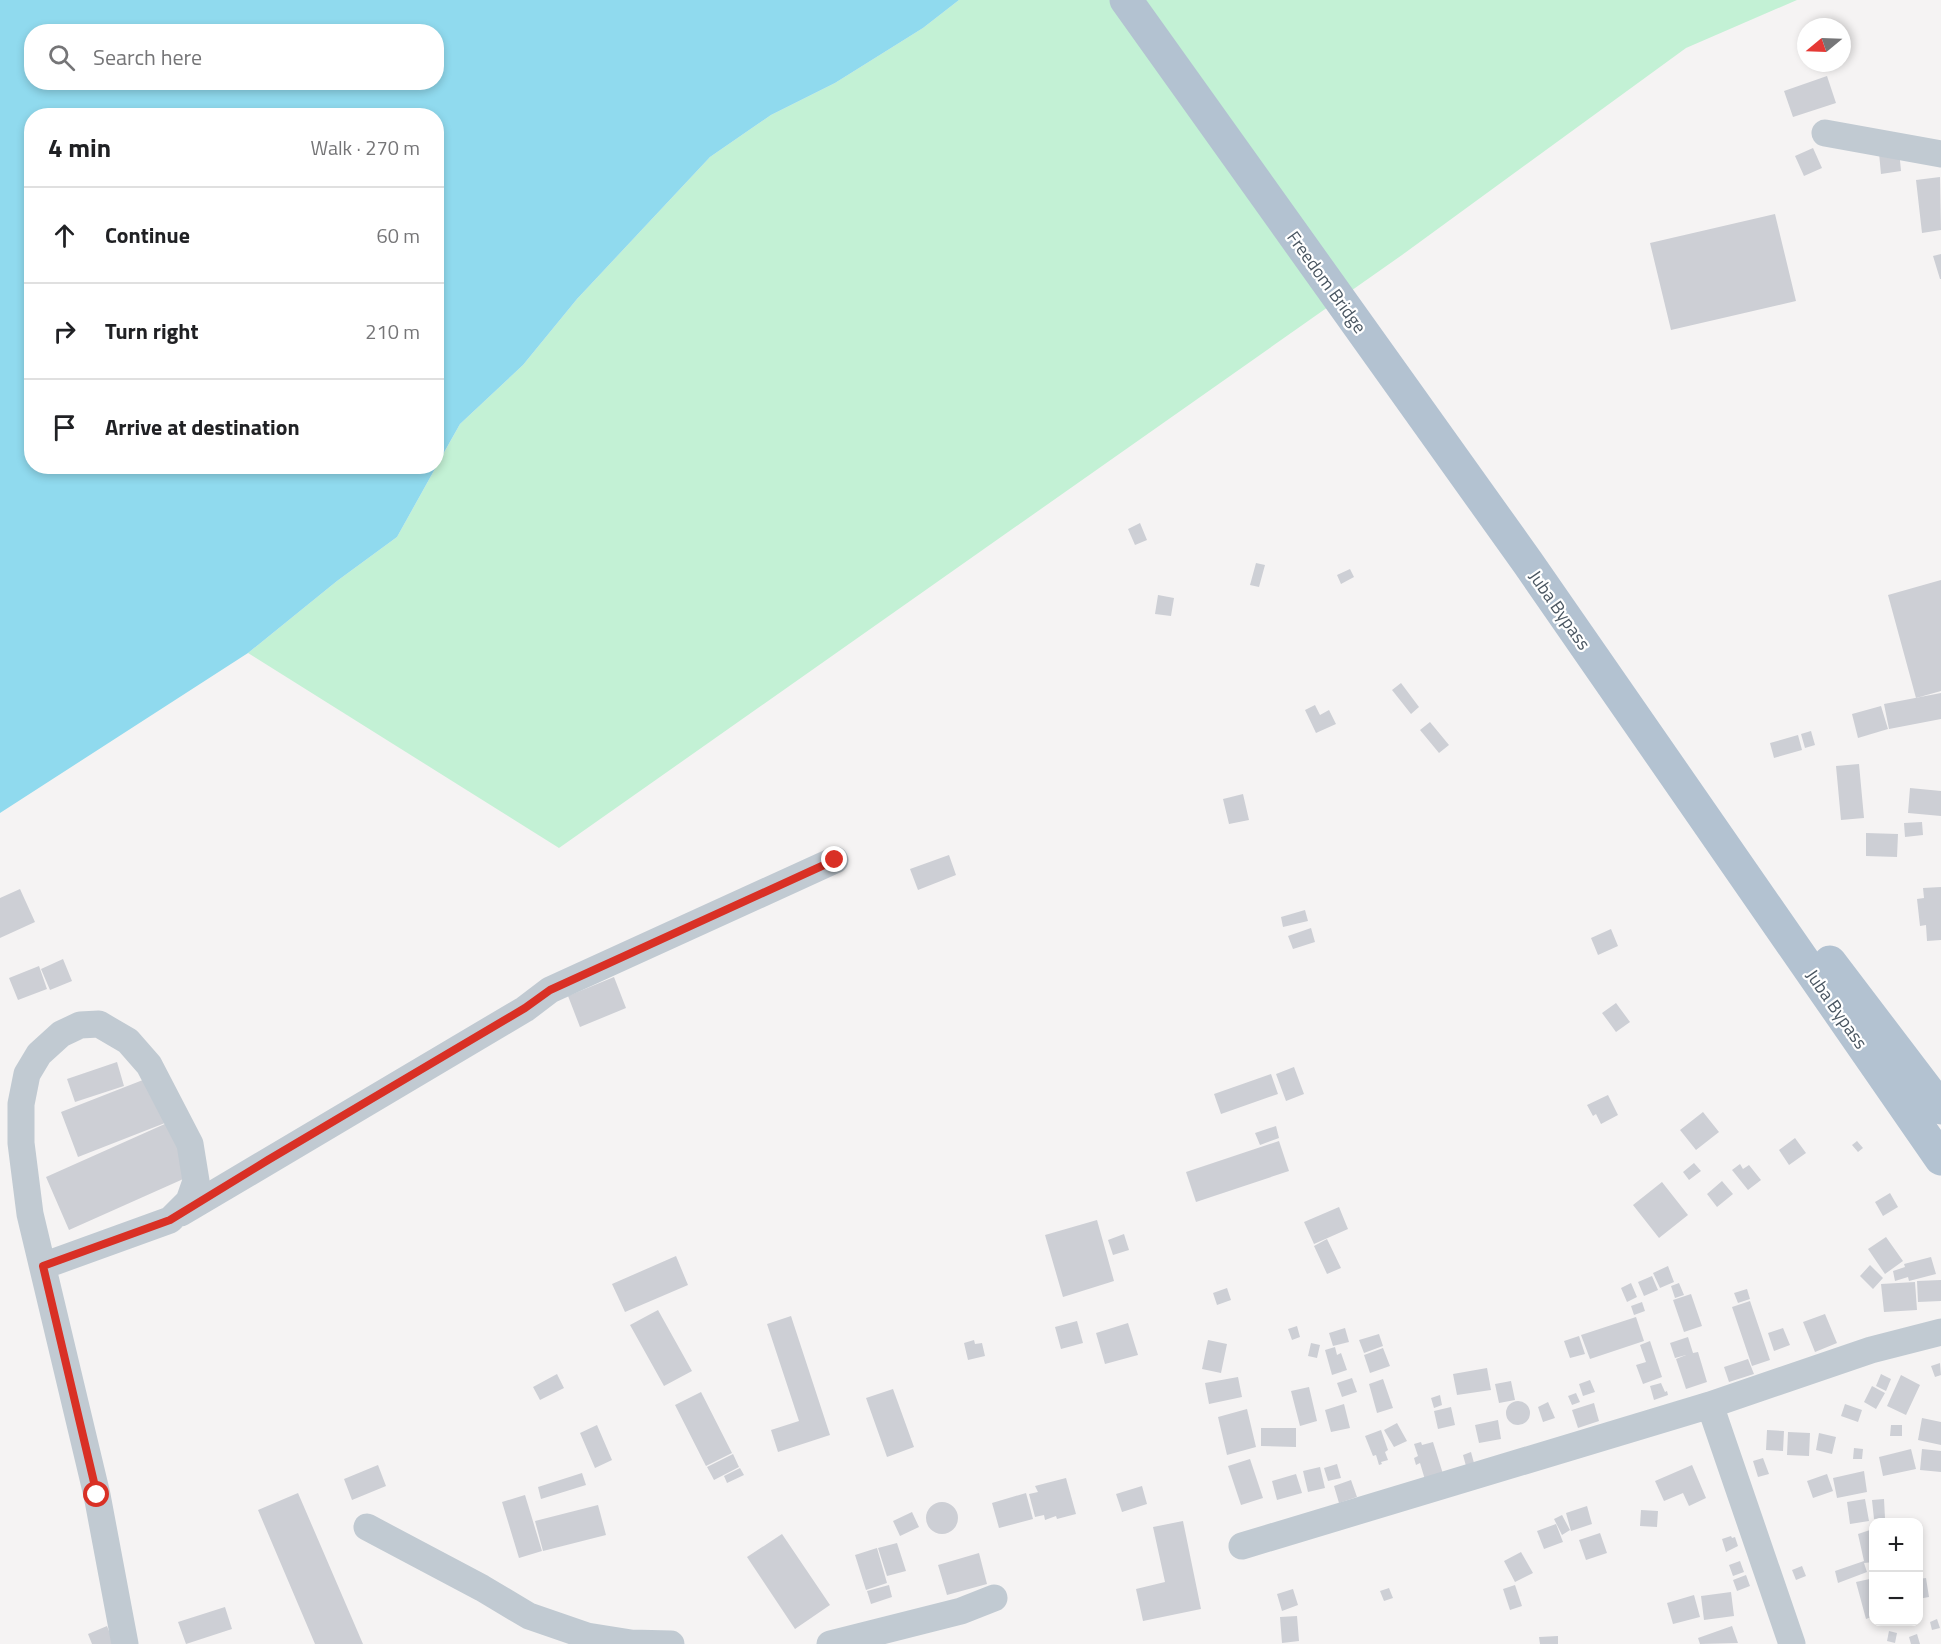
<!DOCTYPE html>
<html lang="en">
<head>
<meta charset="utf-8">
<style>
	body { margin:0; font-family:"Titillium Web",sans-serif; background:#f6f6f6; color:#202124 }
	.controls { position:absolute; right:18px; bottom:18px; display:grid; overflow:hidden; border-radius:12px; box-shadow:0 3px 9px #0003 }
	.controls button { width:54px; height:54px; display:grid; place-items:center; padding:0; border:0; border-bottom:2px solid #e0e0e0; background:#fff; color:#202124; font:30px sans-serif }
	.compass { position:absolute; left:1797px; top:18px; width:54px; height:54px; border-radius:50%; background:#fff; box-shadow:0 3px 9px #0003; rotate:251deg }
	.stop { position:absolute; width:18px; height:18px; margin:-14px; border:4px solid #d93025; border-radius:50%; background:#fff }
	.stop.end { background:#d93025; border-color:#fff; box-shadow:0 2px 6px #0008 }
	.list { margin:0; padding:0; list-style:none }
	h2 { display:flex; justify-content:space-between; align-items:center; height:78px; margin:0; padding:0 24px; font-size:26px }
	h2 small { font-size:20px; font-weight:400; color:#757577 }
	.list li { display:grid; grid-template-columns:39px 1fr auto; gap:18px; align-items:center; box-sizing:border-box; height:96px; padding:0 24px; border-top:2px solid #e0e0e0 }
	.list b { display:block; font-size:22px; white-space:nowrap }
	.list em { font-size:20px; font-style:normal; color:#757577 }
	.icon { flex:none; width:33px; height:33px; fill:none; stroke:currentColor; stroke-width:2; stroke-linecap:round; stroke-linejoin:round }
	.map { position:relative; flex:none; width:1941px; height:1644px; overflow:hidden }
	.search { position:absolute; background:#fff; box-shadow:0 3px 9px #0003; left:24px; top:24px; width:420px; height:66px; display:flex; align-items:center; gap:15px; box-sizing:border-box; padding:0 21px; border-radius:24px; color:#757577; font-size:22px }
	.panel { position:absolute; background:#fff; box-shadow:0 3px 9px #0003; left:24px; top:108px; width:420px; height:366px; border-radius:24px }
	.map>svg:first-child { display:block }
	.green { fill:#c3f1d5 }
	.water { fill:#90daee; fill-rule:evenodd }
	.building { fill:#cdcfd5 }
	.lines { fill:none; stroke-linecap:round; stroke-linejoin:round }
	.street { stroke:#c1cad2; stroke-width:27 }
	.primary { stroke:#b3c2d1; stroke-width:33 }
	.route { stroke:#d93025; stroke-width:8 }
	.labels { text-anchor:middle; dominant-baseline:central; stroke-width:4.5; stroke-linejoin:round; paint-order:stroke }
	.street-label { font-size:18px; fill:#4a5661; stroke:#fff }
</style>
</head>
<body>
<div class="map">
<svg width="1941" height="1644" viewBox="0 0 1941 1644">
	<rect width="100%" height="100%" fill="#f5f3f3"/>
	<path class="green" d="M959 0H1797L1686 48 1402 255 559 848 248 653 337 581 397 537 460 424 523 365 577 299 710 157 771 115 835 83 923 28Z"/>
	<path class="water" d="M0 0H959L923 28 835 83 771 115 710 157 577 299 523 365 460 424 437 465 436 116H32V466L436 467 397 537 337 581 248 653 0 813ZM32 32H436V82H32Z"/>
	<path class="building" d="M1827 76 1836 103 1793 117 1784 91Z
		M1813 148 1822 168 1804 176 1795 156Z
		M1899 150 1901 171 1881 174 1879 153Z
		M1940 177 1941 230 1922 233 1916 180Z
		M1775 214 1796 301 1671 330 1650 243Z
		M1941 254V279H1940L1933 256Z
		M1140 523 1147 540 1135 545 1128 529Z
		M1256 563 1265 565 1259 587 1250 585Z
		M1350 569 1354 577 1341 584 1337 575Z
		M1941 580V691L1916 698 1888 595Z
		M1158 595 1174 598 1171 616 1155 614Z
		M1401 683 1419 707 1411 714 1392 690Z
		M1941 693V719L1889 729 1884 704Z
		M1315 705 1320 715 1329 710 1336 724 1316 733 1305 710Z
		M1881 706 1888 729 1858 738 1852 714Z
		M1430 722 1449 745 1439 753 1420 730Z
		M1811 731 1815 745 1805 748 1801 734Z
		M1798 735 1802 750 1774 758 1770 743Z
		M1859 764 1864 818 1841 820 1836 766Z
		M1910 788 1941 791V816L1908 813Z
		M1243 794 1249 820 1229 824 1223 799Z
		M1922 822 1923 835 1905 837 1904 823Z
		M1866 833 1898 834 1897 857 1866 856Z
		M949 855 956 875 918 890 910 869Z
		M1941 887V940L1927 941 1926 925 1920 926 1917 899 1924 898 1923 888Z
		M20 889 35 922 0 938V898Z
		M1305 910 1308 921 1283 927 1281 917Z
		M1311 928 1315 942 1293 949 1288 936Z
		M1611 929 1618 946 1598 955 1591 938Z
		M63 959 72 981 50 990 41 969Z
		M39 966 47 989 18 1000 9 978Z
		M614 977 626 1008 580 1027 568 996Z
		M1616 1003 1630 1022 1616 1032 1602 1013Z
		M117 1062 124 1086 75 1102 67 1079Z
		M1294 1067 1304 1094 1286 1101 1276 1074Z
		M1271 1074 1278 1094 1221 1114 1214 1094Z
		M148 1078 165 1123 78 1157 61 1112Z
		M1608 1095 1618 1115 1601 1124 1596 1114 1593 1116 1587 1105Z
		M1703 1112 1719 1132 1696 1150 1680 1130Z
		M167 1123 190 1176 69 1230 46 1177Z
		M1276 1126 1279 1138 1260 1145 1255 1133Z
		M1795 1138 1806 1153 1789 1165 1779 1150Z
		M1279 1141 1289 1171 1196 1202 1186 1172Z
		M1857 1141 1863 1148 1858 1152 1852 1145Z
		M1694 1163 1701 1171 1689 1180 1683 1172Z
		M1740 1164 1743 1169 1749 1165 1761 1180 1748 1190 1732 1170Z
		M1722 1181 1733 1194 1717 1207 1707 1194Z
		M1662 1182 1688 1215 1659 1238 1633 1205Z
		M1890 1193 1898 1207 1883 1216 1875 1202Z
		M1339 1207 1348 1229 1314 1244 1304 1222Z
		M1097 1220 1114 1281 1063 1297 1045 1235Z
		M1124 1234 1129 1250 1113 1255 1108 1240Z
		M1886 1237 1903 1261 1885 1274 1868 1249Z
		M1327 1239 1341 1268 1327 1274 1314 1246Z
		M676 1256 688 1285 625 1312 612 1284Z
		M1931 1257 1936 1274 1909 1281 1908 1277 1895 1281 1893 1271 1905 1267 1904 1264Z
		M1870 1265 1883 1278 1873 1289 1860 1276Z
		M1668 1266 1674 1282 1660 1288 1653 1273Z
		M1652 1276 1658 1290 1644 1296 1638 1282Z
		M1941 1280V1301L1918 1302 1917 1281Z
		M1915 1282 1917 1310 1884 1312 1881 1284Z
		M1631 1283 1637 1297 1627 1302 1621 1288Z
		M1679 1283 1684 1295 1675 1298 1671 1286Z
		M1227 1288 1231 1300 1217 1305 1213 1293Z
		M1747 1289 1750 1299 1738 1303 1734 1293Z
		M1691 1294 1702 1326 1684 1332 1673 1300Z
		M1750 1301 1770 1360 1752 1366 1732 1307Z
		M1642 1302 1645 1311 1634 1315 1631 1306Z
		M658 1310 692 1371 664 1386 630 1325Z
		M1825 1314 1837 1343 1815 1352 1803 1322Z
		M791 1316 830 1435 778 1452 771 1430 799 1421 767 1324Z
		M1636 1317 1644 1341 1590 1359 1581 1335Z
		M1077 1321 1083 1343 1061 1349 1055 1327Z
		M1128 1323 1138 1355 1105 1364 1096 1333Z
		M1297 1326 1300 1337 1292 1340 1288 1329Z
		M1345 1328 1349 1342 1333 1346 1329 1333Z
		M1783 1328 1790 1345 1774 1351 1768 1333Z
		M1379 1334 1383 1346 1364 1353 1359 1340Z
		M1579 1336 1585 1354 1570 1358 1564 1341Z
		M1688 1337 1693 1353 1698 1352 1707 1382 1686 1389 1676 1359 1686 1355 1675 1358 1670 1343Z
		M974 1340 975 1344 982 1343 985 1356 968 1360 964 1343Z
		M1208 1340 1227 1344 1221 1373 1202 1369Z
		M1650 1341 1662 1377 1643 1384 1636 1365 1646 1362 1640 1345Z
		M1311 1343 1320 1345 1317 1358 1308 1356Z
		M1335 1347 1337 1355 1341 1353 1347 1370 1332 1375 1325 1350Z
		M1383 1348 1390 1366 1370 1373 1364 1355Z
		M1748 1359 1754 1374 1729 1382 1724 1367Z
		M1940 1363 1941 1375 1935 1377 1931 1366Z
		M1487 1368 1491 1390 1457 1395 1453 1374Z
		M557 1374 564 1388 540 1400 533 1387Z
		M1881 1374 1891 1379 1886 1391 1876 1386Z
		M1901 1375 1920 1385 1906 1415 1887 1406Z
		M1238 1377 1242 1397 1209 1404 1205 1383Z
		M1352 1378 1357 1392 1342 1397 1337 1383Z
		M1383 1379 1393 1408 1377 1413 1369 1384Z
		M1590 1380 1595 1392 1583 1396 1579 1384Z
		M1511 1381 1515 1400 1499 1403 1495 1384Z
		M1661 1383 1665 1392 1667 1391 1668 1395 1654 1400 1650 1386Z
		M1872 1386 1885 1393 1876 1409 1864 1402Z
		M1309 1387 1317 1421 1300 1426 1291 1391Z
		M893 1389 914 1447 887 1457 866 1398Z
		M701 1392 732 1453 706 1466 675 1405Z
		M1576 1393 1580 1402 1572 1405 1568 1396Z
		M1440 1395 1442 1405 1434 1408 1431 1398Z
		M1506 1413a12 12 0 1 1 24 0a12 12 0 1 1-24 0Z
		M1548 1402 1555 1418 1543 1422 1538 1407Z
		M1594 1403 1599 1421 1578 1428 1572 1410Z
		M1344 1404 1350 1428 1331 1432 1325 1410Z
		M1845 1404 1862 1410 1858 1422 1841 1416Z
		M1451 1407 1455 1425 1438 1429 1434 1411Z
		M1247 1409 1256 1447 1227 1455 1218 1417Z
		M1922 1418 1941 1422V1445L1918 1440Z
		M1498 1420 1501 1439 1479 1443 1475 1425Z
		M1397 1423 1407 1441 1394 1447 1384 1430Z
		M597 1425 612 1460 595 1468 580 1433Z
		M1891 1425H1902V1436H1890Z
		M1261 1428H1296V1447L1261 1446Z
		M1381 1430 1388 1450 1385 1452 1388 1460 1381 1462 1382 1464 1379 1465 1376 1455 1373 1456 1365 1436Z
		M1767 1430 1784 1431 1783 1451 1766 1450Z
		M1788 1432 1810 1433 1809 1456 1787 1455Z
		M1819 1433 1836 1437 1832 1454 1816 1450Z
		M1421 1442 1422 1445 1433 1442 1444 1477 1426 1483 1420 1463 1416 1465 1414 1458 1418 1456 1414 1444Z
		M1854 1448 1863 1449 1862 1459H1853Z
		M1911 1449 1916 1469 1883 1476 1879 1457Z
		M1922 1449 1941 1451V1472L1920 1470Z
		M1471 1452 1474 1463 1466 1466 1463 1455Z
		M733 1454 739 1467 714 1480 707 1467Z
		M1763 1458 1769 1474 1758 1477 1753 1461Z
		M1250 1459 1263 1498 1241 1505 1228 1466Z
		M1337 1464 1341 1478 1328 1481 1324 1468Z
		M378 1465 386 1486 352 1500 344 1479Z
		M1692 1465 1706 1498 1689 1506 1683 1493 1664 1501 1655 1481Z
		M1320 1467 1325 1488 1308 1492 1303 1471Z
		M740 1468 744 1475 727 1483 724 1476Z
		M1864 1471 1867 1492 1837 1498 1833 1478Z
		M582 1473 586 1485 541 1499 538 1487Z
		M1296 1474 1302 1493 1277 1500 1272 1481Z
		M1827 1474 1833 1491 1813 1498 1807 1481Z
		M1066 1478 1076 1514 1057 1519 1056 1516 1045 1520 1044 1515 1035 1517 1029 1494 1038 1492 1035 1486Z
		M1351 1480 1357 1497 1339 1503 1334 1486Z
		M1142 1486 1147 1504 1122 1512 1116 1494Z
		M298 1493 363 1644H315L258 1510Z
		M1026 1493 1033 1519 999 1528 992 1503Z
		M525 1495 542 1551 519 1558 502 1502Z
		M1865 1499 1869 1521 1850 1524 1847 1502Z
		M1884 1499 1885 1518 1874 1519 1872 1500Z
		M926 1518a16 16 0 1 1 32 0a16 16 0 1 1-32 0Z
		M598 1505 606 1535 543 1551 535 1521Z
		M1587 1506 1592 1524 1571 1531 1566 1513Z
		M1641 1510 1658 1511 1657 1527 1640 1526Z
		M912 1512 919 1527 900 1536 893 1521Z
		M1562 1515 1570 1530 1562 1535 1554 1519Z
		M1183 1521 1201 1609 1143 1621 1136 1589 1165 1582 1153 1527Z
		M1556 1524 1563 1542 1544 1549 1537 1531Z
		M1873 1529 1874 1562 1864 1563 1867 1572 1838 1583 1835 1571 1864 1561 1858 1534Z
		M1600 1533 1607 1553 1586 1560 1579 1540Z
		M782 1534 830 1605 795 1629 747 1557Z
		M1731 1536 1732 1538 1735 1537 1738 1546 1726 1552 1722 1539Z
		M897 1543 906 1571 887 1576 878 1548Z
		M877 1548 887 1583 866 1590 855 1555Z
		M1521 1552 1533 1573 1515 1582 1504 1561Z
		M979 1553 987 1584 947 1595 938 1565Z
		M1740 1561 1744 1572 1733 1576 1729 1565Z
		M1802 1566 1806 1576 1796 1580 1792 1570Z
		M1746 1575 1750 1586 1737 1591 1733 1580Z
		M1874 1578V1616L1866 1619 1856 1582Z
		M1926 1578 1929 1597 1918 1599V1579Z
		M889 1585 892 1597 871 1604 867 1591Z
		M1515 1585 1522 1606 1510 1610 1503 1589Z
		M1389 1588 1393 1598 1384 1601 1380 1591Z
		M1293 1589 1298 1605 1282 1611 1277 1594Z
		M1731 1592 1734 1616 1704 1620 1701 1596Z
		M1694 1595 1700 1617 1673 1624 1667 1603Z
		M225 1607 232 1629 186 1644 178 1622Z
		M1297 1616 1299 1641 1282 1643 1280 1617Z
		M1937 1619 1940 1628 1932 1630 1930 1622Z
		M107 1626 114 1644H92L88 1634Z
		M1732 1626 1738 1643 1700 1644 1698 1638Z
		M1889 1631 1897 1633 1895 1643 1887 1641Z
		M1917 1634 1920 1644H1911L1909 1637Z
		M1558 1636V1644H1540L1539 1637Z"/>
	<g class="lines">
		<path class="street" d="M1825 133 1941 154
			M181 1213 525 1009 550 990 835 860
			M43 1266 170 1220 189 1201 196 1181 190 1144 149 1065 128 1041 99 1024 80 1025 61 1034 39 1054 27 1074 21 1104V1143L30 1214 97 1495 125 1644
			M1710 1405 1792 1644
			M367 1527 482 1588 529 1616 587 1636 631 1643 671 1644
			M1242 1546 1710 1405 1871 1350 1941 1332
			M830 1644 961 1611 994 1598"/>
		<path class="primary" d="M1126 0 1528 563 1941 1159
			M1830 962 1941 1108"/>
	</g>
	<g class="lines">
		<path class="route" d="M97 1495 43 1266 170 1220 268 1160 525 1008 550 990 835 860"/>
	</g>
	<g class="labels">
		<g class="street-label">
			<text transform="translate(1327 282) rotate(54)">Freedom Bridge</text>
			<text transform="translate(1560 610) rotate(55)">Juba Bypass</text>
			<text transform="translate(1837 1009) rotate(55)">Juba Bypass</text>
		</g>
	</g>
</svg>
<div class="controls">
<button>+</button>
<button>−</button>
</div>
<svg class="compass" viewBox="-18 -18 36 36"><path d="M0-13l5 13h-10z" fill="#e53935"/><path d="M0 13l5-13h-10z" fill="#757577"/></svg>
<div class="stop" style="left:97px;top:1495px"></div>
<div class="stop end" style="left:835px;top:860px"></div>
<div class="search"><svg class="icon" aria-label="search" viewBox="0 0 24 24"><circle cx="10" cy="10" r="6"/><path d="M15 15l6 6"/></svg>Search here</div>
<section class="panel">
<h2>4 min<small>Walk · 270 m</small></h2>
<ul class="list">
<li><svg class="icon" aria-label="ahead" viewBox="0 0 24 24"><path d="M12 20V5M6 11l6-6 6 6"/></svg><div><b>Continue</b></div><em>60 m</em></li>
<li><svg class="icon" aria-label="right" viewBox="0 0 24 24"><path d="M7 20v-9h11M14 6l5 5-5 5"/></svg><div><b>Turn right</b></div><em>210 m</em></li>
<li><svg class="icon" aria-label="arrive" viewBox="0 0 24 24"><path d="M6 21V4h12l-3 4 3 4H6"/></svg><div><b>Arrive at destination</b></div></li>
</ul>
</section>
</div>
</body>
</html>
